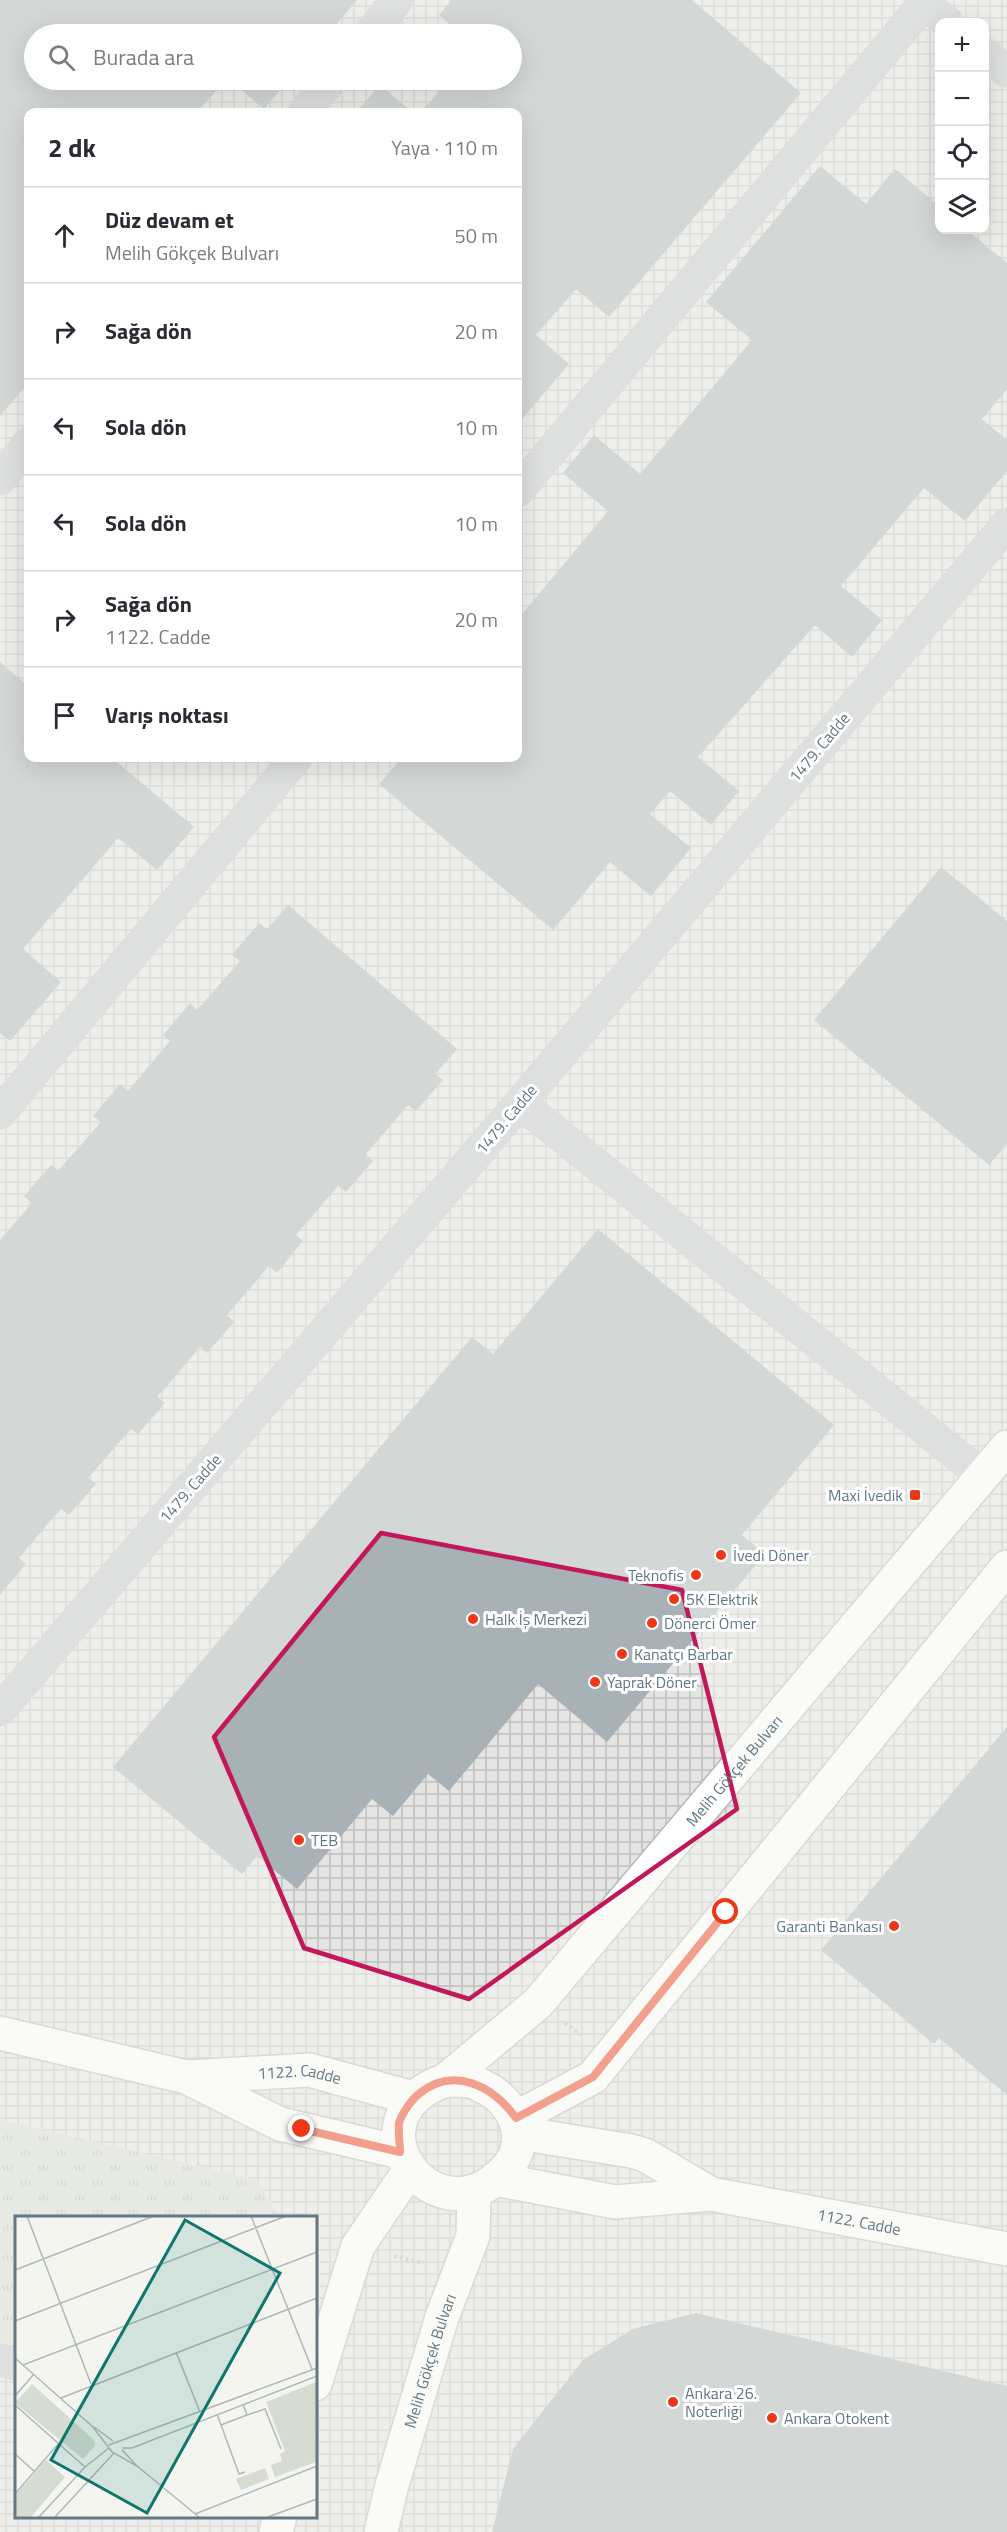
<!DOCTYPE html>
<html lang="tr">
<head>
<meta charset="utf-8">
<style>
	body { margin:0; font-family:"Titillium Web",sans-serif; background:#f2f2f3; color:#2b2b33 }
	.controls { position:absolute; right:18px; top:18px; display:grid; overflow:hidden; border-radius:12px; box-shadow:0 6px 24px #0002 }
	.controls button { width:54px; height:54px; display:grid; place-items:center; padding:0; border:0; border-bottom:2px solid #e1e1e2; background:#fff; color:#2b2b33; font:30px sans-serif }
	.stop { position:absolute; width:18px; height:18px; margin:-14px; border:4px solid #ee3717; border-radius:50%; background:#fff }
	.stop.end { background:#ee3717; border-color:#fff; box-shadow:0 2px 6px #0008 }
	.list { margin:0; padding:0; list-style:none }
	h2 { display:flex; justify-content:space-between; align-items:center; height:78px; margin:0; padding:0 24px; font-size:26px }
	h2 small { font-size:20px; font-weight:400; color:#7c7c81 }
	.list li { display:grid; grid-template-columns:39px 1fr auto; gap:18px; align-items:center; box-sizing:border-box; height:96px; padding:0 24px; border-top:2px solid #e1e1e2 }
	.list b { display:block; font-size:22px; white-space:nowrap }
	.list p { margin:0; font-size:20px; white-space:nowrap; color:#7c7c81 }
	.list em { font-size:20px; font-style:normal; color:#7c7c81 }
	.icon { flex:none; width:33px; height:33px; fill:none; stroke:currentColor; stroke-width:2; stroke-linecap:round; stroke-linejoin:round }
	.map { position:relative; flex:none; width:1007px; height:2532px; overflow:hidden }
	.search { position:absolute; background:#fff; box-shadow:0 6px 24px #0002; left:24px; top:24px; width:498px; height:66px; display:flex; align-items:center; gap:15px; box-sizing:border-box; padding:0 21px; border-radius:33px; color:#7c7c81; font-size:22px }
	.panel { position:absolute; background:#fff; box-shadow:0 6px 24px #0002; left:24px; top:108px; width:498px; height:654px; border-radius:12px }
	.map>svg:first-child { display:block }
	.industrial { fill:url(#industrial-grid); fill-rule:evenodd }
	.grass { fill:url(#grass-tufts) }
	.building { fill:#a8b2b6 }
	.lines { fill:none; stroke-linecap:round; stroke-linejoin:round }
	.major-casing { stroke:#b3b8bc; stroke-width:36 }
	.path { stroke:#b9bdbf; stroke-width:4; stroke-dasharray:3 3; stroke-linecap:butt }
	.minor { stroke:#bfc5c8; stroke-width:33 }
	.major { stroke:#fff; stroke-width:33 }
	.route { stroke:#ee3717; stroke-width:8 }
	.marked { fill:none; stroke:#c2185b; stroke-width:4.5; stroke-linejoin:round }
	.poi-dot { fill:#ee3717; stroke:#fff; stroke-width:2 }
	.labels { text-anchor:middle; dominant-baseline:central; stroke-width:6; stroke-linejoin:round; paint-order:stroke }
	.street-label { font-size:16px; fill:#627884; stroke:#fff }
	.poi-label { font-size:16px; fill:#627884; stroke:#fff; text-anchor:start }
	.inset-road { fill:none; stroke:#adb8bb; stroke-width:1.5 }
	.view { fill:#0f766e; fill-opacity:0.15; stroke:#0f766e; stroke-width:3 }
	.inset-edge { fill:none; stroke:#627884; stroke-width:3 }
</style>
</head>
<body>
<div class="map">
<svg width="1007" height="2532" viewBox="0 0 1007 2532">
	<defs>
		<pattern id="industrial-grid" width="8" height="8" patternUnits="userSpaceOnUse" patternTransform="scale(1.5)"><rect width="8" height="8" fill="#e5e6e4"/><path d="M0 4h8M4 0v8" fill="none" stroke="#bdbfbe"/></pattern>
		<pattern id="grass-tufts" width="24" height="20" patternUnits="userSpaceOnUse" patternTransform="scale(1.5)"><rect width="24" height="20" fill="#d6dcd1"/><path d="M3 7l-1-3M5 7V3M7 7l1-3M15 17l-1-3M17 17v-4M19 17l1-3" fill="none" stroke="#b1b7af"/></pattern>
	</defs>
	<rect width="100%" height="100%" fill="#f5f5f0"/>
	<path class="industrial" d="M0 0H1007V2532H0ZM940 22H984V230H940ZM34 34H512V80H34ZM28 112H518V758H28ZM16 2217H315V2516H16Z"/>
	<path class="grass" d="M0 2120 256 2179 280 2217H16V2345L0 2342Z"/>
	<path class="building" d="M0 0H357L328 34H34V80H226L197 112H28V383L0 416Z
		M452 0H692L801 93 609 317 576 289 536 335 569 364 518 424V112H421L449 80H512V34H461L439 15Z
		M229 80H289L264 109Z
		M380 85 412 112H356Z
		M820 166 866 204 895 169 940 207V230H967L1007 263V389L982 419 1007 440V471L965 521 924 488 841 586 882 620 852 657 815 625 698 757 739 791 711 825 670 791 650 814 691 848 651 896 610 862 553 930 379 784 402 758H518V619L608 511 563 473 594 435 640 474 752 340 706 302Z
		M0 662 28 686V758H112L194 827 157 870 118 838 23 949 61 982 10 1041 0 1033Z
		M941 867 1007 921V1144L989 1165 814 1020Z
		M288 905 457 1049 435 1074 443 1080 416 1111 408 1105 366 1154 373 1161 346 1192 338 1186 296 1235 303 1241 277 1273 269 1266 227 1315 234 1322 207 1353 200 1347 179 1372 157 1397 165 1403 138 1434 131 1429 88 1478 96 1484 69 1515 61 1509 40 1533 19 1558 26 1564 0 1595V1240L32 1203 24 1196 51 1165 58 1171 101 1122 93 1116 120 1084 128 1091 170 1041 163 1035 190 1003 197 1010 240 961 232 955 259 923 267 929Z
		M598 1229 834 1425 742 1535 765 1554 607 1742 538 1684 449 1791 428 1774 393 1816 372 1799 297 1889 257 1856 242 1874 113 1767 472 1337 493 1354Z
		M1007 1727V2095L939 2038 934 2044 821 1950Z
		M696 2313 1007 2386V2532H492L513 2449 583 2360 633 2329Z"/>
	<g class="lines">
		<g class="major-casing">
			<g id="major">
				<path d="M0 2033 186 2077 280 2124 400 2152"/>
				<path id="s1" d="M188 2077 309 2070 413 2098"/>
				<path id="s2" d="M446 2080 538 2003 1007 1447"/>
				<path d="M446 2080C454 2080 462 2080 469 2081 474 2081 481 2086 486 2088 515 2103 531 2140 507 2168 437 2248 339 2118 446 2080Z"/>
				<path d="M516 2118 593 2077 1007 1567"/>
				<path d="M519 2133 631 2151 645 2155 711 2194"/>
				<path id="s3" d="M495 2179 615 2202 711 2194 1007 2249"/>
				<path d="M315 2384 358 2246 409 2171"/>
				<path d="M276 2532 280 2516"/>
				<path id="s4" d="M381 2532 392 2485 442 2317 473 2236 474 2191"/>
			</g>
		</g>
		<path class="path" d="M565 2023 581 2035
			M394 2256 424 2263"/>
		<path class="minor" d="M920 0 947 22
			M369 34 397 0
			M984 53 1007 71
			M304 112 331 80
			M0 479 28 444
			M518 491 927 0
			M520 1103 983 1476
			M0 1113 296 758
			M0 1710 520 1103 1007 524
			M0 2360 16 2364"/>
		<use href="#major" class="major"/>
	</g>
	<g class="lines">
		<path class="route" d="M302 2129 400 2152C400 2143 398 2132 399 2123 402 2113 412 2099 420 2093 454 2066 493 2086 516 2118L593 2077 726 1912"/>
	</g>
	<path d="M0 0H1007V2532H0ZM381 1533 682 1590 737 1809 469 1999 304 1948 214 1737Z" fill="#f5f5f0" fill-opacity=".55" fill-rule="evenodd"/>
	<path class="marked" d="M381 1533 682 1590 737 1809 469 1999 304 1948 214 1737Z"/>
	<g class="poi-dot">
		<rect x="909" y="1489" width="12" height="12" rx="3"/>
		<circle cx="721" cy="1555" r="6"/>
		<circle cx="696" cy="1575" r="6"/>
		<circle cx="674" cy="1599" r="6"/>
		<circle cx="473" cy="1619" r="6"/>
		<circle cx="652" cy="1623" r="6"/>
		<circle cx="622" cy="1654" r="6"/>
		<circle cx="595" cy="1682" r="6"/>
		<circle cx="299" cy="1840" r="6"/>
		<circle cx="894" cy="1926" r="6"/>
		<circle cx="673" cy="2402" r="6"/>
		<circle cx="772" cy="2418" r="6"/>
	</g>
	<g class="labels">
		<g class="street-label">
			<text transform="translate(819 747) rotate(-50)">1479. Cadde</text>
			<text transform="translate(506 1119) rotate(-50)">1479. Cadde</text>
			<text transform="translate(190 1488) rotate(-49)">1479. Cadde</text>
			<text stroke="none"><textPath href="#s2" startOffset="424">Melih Gökçek Bulvarı</textPath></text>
			<text stroke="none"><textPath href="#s1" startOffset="112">1122. Cadde</textPath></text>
			<text stroke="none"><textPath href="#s3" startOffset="369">1122. Cadde</textPath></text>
			<text stroke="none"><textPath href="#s4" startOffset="178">Melih Gökçek Bulvarı</textPath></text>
		</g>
		<g class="poi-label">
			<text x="903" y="1495" text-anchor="end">Maxi İvedik</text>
			<text x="733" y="1555">İvedi Döner</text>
			<text x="684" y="1575" text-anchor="end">Teknofis</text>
			<text x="686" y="1599">5K Elektrik</text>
			<text x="485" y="1619">Halk İş Merkezi</text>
			<text x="664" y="1623">Dönerci Ömer</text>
			<text x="634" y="1654">Kanatçı Barbar</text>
			<text x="607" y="1682">Yaprak Döner</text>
			<text x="311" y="1840">TEB</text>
			<text x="882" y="1926" text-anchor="end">Garanti Bankası</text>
			<text x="685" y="2393">Ankara 26.<tspan x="685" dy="18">Noterliği</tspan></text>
			<text x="784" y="2418">Ankara Otokent</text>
		</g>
	</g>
	<g transform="translate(15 2216)">
		<rect width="302" height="302" fill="#f5f5f0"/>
		<path d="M17 168 79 224 80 230 68 243 0 187ZM31 244 50 261 16 301H0V280Z" fill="#d6dcd1"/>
		<path d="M301 166V246L260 261 256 249 267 245 265 238 270 235 251 186ZM250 252 254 263 226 274 221 263Z" fill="#d6dcd1"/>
		<path class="inset-road" d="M12 0 76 168M236 0 297 153M0 54 139 0M0 105 271 0M161 136 185 196M0 142 78 211 97 236 122 250 184 301M8 149 302 36M0 180 19 158M46 182 302 82M228 188 232 199 250 193 266 233M0 189 70 251M202 198 224 258 230 256M206 209 232 199M79 211 98 225M94 229 302 152M107 232H117L302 160M107 234 122 250M0 238 19 255M0 278 44 227M180 298 302 250M24 301 70 251 94 232M40 301 99 237M253 301 302 283"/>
		<path class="view" d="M170 4 265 57 132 297 36 244Z"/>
		<rect width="302" height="302" class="inset-edge"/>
	</g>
</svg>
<div class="controls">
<button>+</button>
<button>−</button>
<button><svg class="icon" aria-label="locate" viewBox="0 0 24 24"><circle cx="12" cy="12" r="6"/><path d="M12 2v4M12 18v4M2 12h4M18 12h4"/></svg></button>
<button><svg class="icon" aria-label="layers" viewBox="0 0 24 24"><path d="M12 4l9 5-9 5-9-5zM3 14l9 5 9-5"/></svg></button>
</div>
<div class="stop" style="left:726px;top:1912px"></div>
<div class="stop end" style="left:302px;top:2129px"></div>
<div class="search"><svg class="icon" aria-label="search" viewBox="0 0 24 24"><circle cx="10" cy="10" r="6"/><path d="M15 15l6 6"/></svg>Burada ara</div>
<section class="panel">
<h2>2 dk<small>Yaya · 110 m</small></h2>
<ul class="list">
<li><svg class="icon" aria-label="ahead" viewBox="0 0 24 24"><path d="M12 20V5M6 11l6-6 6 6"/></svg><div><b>Düz devam et</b><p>Melih Gökçek Bulvarı</p></div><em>50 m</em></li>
<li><svg class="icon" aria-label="right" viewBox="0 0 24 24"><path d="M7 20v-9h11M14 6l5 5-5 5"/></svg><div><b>Sağa dön</b></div><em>20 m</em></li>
<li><svg class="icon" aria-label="left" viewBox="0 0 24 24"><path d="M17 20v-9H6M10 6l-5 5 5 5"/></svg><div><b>Sola dön</b></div><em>10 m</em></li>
<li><svg class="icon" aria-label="left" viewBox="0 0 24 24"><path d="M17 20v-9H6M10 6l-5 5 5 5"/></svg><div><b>Sola dön</b></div><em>10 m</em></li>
<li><svg class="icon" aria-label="right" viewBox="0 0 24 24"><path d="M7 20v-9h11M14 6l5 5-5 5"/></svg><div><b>Sağa dön</b><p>1122. Cadde</p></div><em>20 m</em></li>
<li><svg class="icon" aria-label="arrive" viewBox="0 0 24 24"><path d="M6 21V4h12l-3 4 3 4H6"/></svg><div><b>Varış noktası</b></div></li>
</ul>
</section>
</div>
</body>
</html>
